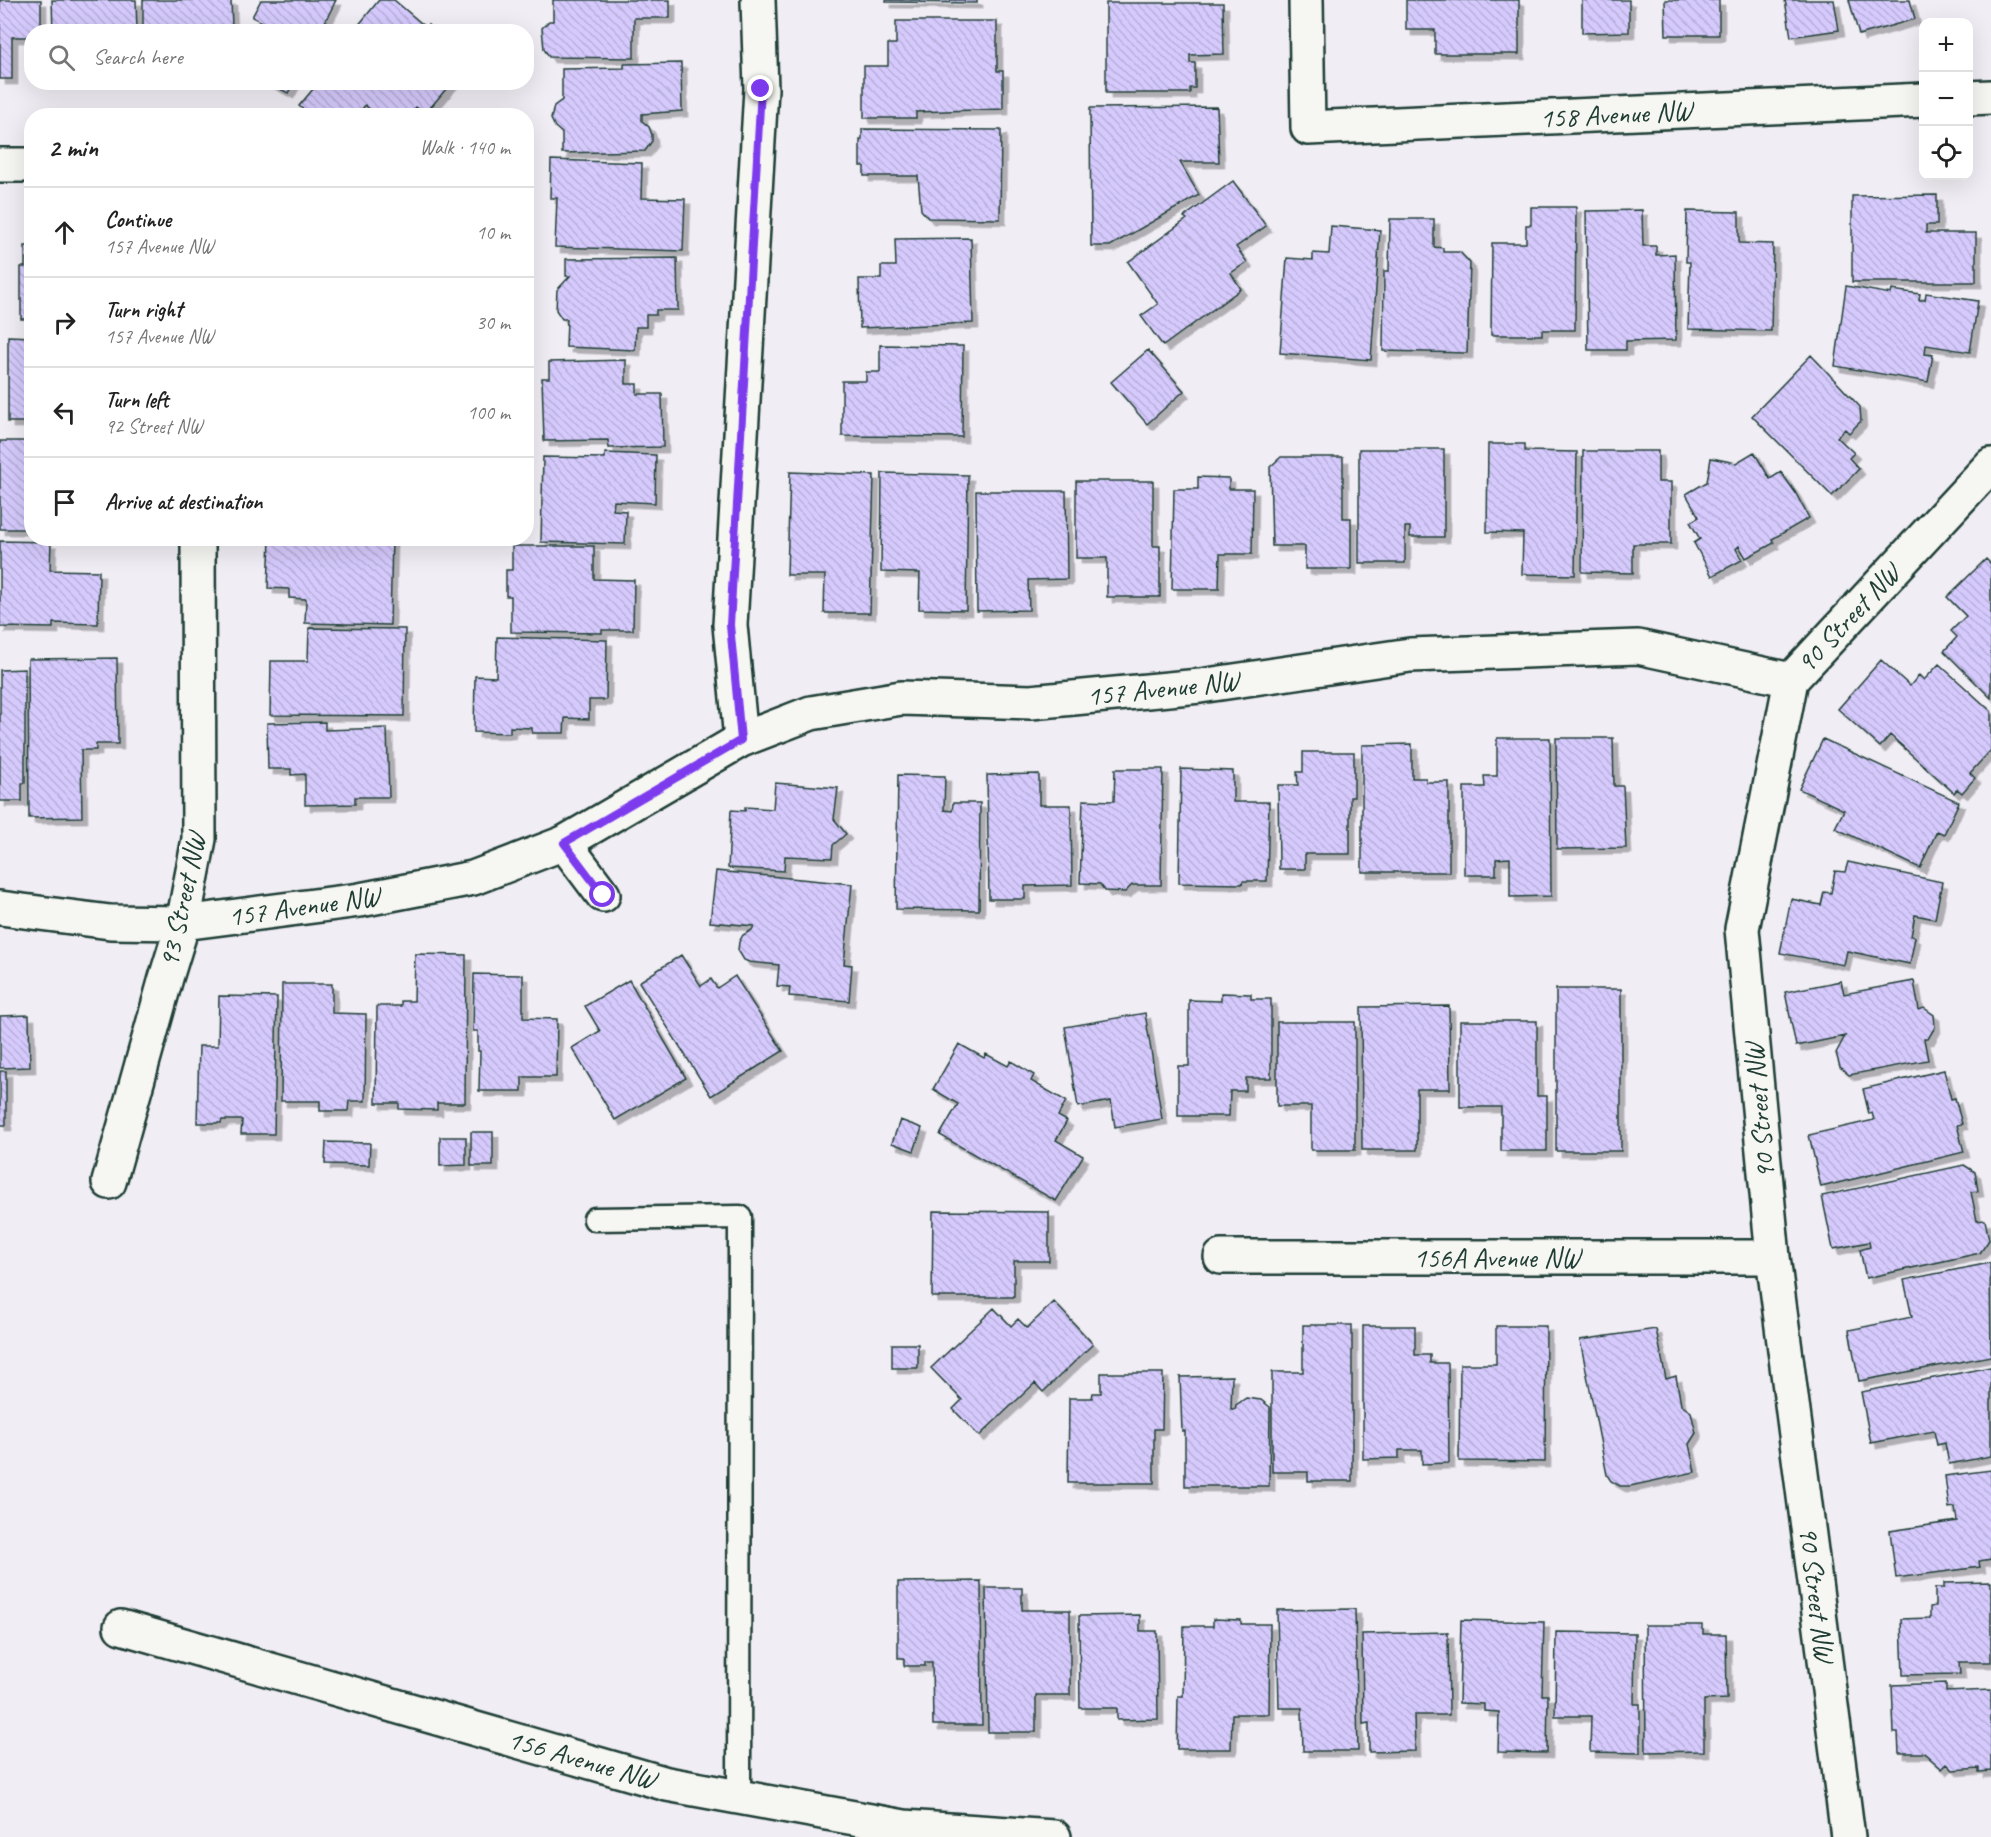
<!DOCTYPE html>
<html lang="en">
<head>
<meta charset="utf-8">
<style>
	body { margin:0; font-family:Caveat,sans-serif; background:#f6f6f6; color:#222 }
	.controls { position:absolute; right:18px; top:18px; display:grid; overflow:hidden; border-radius:12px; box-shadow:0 6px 24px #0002 }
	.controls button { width:54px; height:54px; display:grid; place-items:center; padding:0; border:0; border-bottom:2px solid #e0e0e0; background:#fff; color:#222; font:30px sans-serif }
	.stop { position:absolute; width:18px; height:18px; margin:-14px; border:4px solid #7c3aed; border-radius:50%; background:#fff }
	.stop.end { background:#7c3aed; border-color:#fff; box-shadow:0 2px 6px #0008 }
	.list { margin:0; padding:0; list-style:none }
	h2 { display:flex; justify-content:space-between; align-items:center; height:78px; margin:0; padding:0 24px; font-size:26px }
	h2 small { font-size:20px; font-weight:400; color:#767676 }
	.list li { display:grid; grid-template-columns:39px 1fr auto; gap:18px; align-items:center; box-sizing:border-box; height:90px; padding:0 24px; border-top:2px solid #e0e0e0 }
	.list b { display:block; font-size:22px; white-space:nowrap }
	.list p { margin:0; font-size:20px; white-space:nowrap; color:#767676 }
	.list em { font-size:20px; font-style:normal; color:#767676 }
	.icon { flex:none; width:33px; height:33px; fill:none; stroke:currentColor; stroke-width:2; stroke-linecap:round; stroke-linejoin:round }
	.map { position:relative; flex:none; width:1991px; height:1837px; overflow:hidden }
	.search { position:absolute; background:#fff; box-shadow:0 6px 24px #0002; left:24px; top:24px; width:510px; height:66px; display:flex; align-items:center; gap:15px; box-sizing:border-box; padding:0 21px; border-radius:24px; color:#767676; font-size:22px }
	.panel { position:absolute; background:#fff; box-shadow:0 6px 24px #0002; left:24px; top:108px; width:510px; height:438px; border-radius:24px }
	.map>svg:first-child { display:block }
	.building { fill:url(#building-back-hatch); stroke:#1f3d34; stroke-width:1.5; filter:url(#shadow) }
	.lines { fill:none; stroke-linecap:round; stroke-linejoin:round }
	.lane-casing { stroke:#1f3d34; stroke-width:27 }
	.street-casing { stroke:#1f3d34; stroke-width:38 }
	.secondary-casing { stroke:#1f3d34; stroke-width:38 }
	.lane { stroke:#f6f6f2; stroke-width:22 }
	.street { stroke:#f6f6f2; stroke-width:33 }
	.secondary { stroke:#f6f6f2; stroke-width:33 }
	.route { stroke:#7c3aed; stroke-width:8 }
	.labels { text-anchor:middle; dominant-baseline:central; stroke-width:6; stroke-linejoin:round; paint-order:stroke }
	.street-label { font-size:28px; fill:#1f3d34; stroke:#f6f6f2 }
</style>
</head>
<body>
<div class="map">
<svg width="1991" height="1837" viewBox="0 0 1991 1837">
	<defs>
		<pattern id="building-back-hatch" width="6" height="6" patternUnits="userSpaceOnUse" patternTransform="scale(1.5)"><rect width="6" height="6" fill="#d6cafd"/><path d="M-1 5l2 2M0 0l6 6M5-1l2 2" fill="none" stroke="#b7aed9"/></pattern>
		<filter id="shadow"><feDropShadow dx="5.5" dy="5.5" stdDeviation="0" flood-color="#0004"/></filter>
	</defs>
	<rect width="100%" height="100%" fill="#f0edf4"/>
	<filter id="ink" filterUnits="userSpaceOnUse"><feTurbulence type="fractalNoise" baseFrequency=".0167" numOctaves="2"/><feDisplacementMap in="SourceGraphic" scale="12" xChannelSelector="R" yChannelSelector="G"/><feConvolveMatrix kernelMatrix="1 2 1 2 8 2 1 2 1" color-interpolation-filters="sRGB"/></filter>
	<g filter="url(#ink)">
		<path class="building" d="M0 0H41V32H32V37H12V79H0Z
			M52 0H136L137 32H53Z
			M143 0H231L232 27 190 28V32H143Z
			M261 0H336L320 32H274L276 29 252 17Z
			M379 0H394L427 28 428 25 435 32H353Z
			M553 0H670V18H634V58L549 57 544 49 542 28 549 21H553Z
			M886 0H977V3L886 2Z
			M1406 0H1519V54H1435V30H1406Z
			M1582 0H1629V32L1582 33Z
			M1665 0H1719V35H1666Z
			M1785 0H1834L1839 30 1791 37Z
			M1849 0H1910L1915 19 1859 35Z
			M1106 3H1223L1224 54 1190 55V63H1195V88H1190V93H1106Z
			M896 21H997V71H1003V109L916 112V118H864V66H888V44H896Z
			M681 63 682 111 642 114V121L649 127 652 135V141L645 151 562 153V133L555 127 551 119 554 106 562 100V69L624 68V64Z
			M267 82H294L288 93Z
			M319 82H452L425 114 416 107 409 116H378L365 105 357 116H311L299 106Z
			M1217 107 1219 162H1180L1199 195 1110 246H1091L1090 108Z
			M862 129 1001 130 1000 219 928 218 921 210 918 176H864V166H860V140H862Z
			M551 160 642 163 641 198 685 199 683 251 555 247 557 198H550Z
			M1233 181 1266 226 1236 247 1247 262 1231 273 1241 289 1163 346 1141 316 1158 304 1128 262 1187 219 1184 217Z
			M1937 195V225H1926V233H1976V282H1852V196Z
			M1531 207H1576L1575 330H1542V335H1491L1492 243H1526V225H1531Z
			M1642 210 1643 246H1656V255L1675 254 1676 340 1626 341V350H1588L1586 211Z
			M1687 211 1739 212V243L1773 244 1771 331 1688 329 1690 262H1686Z
			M1390 219H1434V247L1443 248V252H1460L1470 263 1467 353 1383 351 1384 271H1389Z
			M1331 226 1380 230 1371 360 1280 353 1287 258 1313 260V253L1329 254Z
			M971 238 973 323 860 328 859 279H881V266H896L895 239Z
			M25 246H32V319H21V267H25Z
			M677 258 678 310H656V315H646V327H636L635 350 566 347 567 319H562L556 310 557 290 570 276H566V259Z
			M1846 286 1891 294 1892 290 1920 294 1919 300H1925L1926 293 1978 301 1970 352 1926 345 1925 354 1933 355 1928 382 1835 366Z
			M8 336 32 337V422H8Z
			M880 345 963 346 962 437 842 436V381H866V372H880Z
			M1148 350 1184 391 1147 424 1111 382Z
			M1811 355 1860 407 1861 421 1849 433 1845 429 1837 437 1854 453 1849 458 1859 469 1832 496 1752 416Z
			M626 360V384H637V394H662L663 447 609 448 608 440 544 441 542 378H549V362Z
			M0 441H32V529H0Z
			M1488 444H1525V451L1577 452 1575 575 1522 574 1523 533 1487 532Z
			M1359 449H1444V537H1410V527H1405V563H1359Z
			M1583 451H1658V482H1671V544H1633V573L1582 572Z
			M1754 452 1770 479 1781 472 1795 492 1809 518 1772 539 1774 543 1746 558 1739 546 1736 549 1742 560 1712 576 1694 543 1700 539 1690 522 1699 517 1686 494 1707 482 1711 458 1736 463Z
			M605 453 656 455 655 503 614 501 613 510 626 511 625 544 541 542 543 457 605 458Z
			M1281 457H1343V518H1351V569H1305V546H1272L1270 467Z
			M790 472 874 475 870 613H824L825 575H787Z
			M882 473 968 475 966 610 919 609 920 573 881 572Z
			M1198 477 1229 478V489H1253L1252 554H1220L1219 589H1172L1174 489H1198Z
			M1076 481H1153V546H1160V597H1107V558H1076Z
			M976 491H1066L1067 579 1028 580 1029 610 977 611Z
			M270 538H392L390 625 305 623 306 599 289 598V589L268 588Z
			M0 541 51 542 50 570 99 571 98 624 53 623V628L0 627Z
			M512 546H594V579L634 580 633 630H602V633L511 632V596H506V570H512Z
			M1986 559 1991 564V698L1944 651 1957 637 1951 631 1966 616 1947 597Z
			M309 628 405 629 404 716 270 715 271 661H308Z
			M497 637 607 640 606 700H589V719L565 718 564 733H532V728L510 727V733L474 732 475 676 496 677Z
			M117 658 118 744H96V750H81L82 817 29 818 28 659Z
			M1881 660 1910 686 1919 675 1924 680 1939 664 1991 711V750L1970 773 1975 778 1962 793 1957 789 1954 793 1890 735 1880 747 1838 709Z
			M25 669V783H22V801H0V670Z
			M325 722V730L387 728 389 797H355V804L305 805V774L291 775V769H268L267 723Z
			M1497 738H1550L1551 896 1510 897V858L1496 859V875H1464V787H1485L1484 776H1497Z
			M1556 738H1613L1614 786H1623L1626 848 1557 849Z
			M1823 739 1959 802 1944 834 1937 831 1920 868 1835 828 1844 810 1799 789Z
			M1412 744V778H1426V782H1449V872H1362V745Z
			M1303 752H1354V797H1350V854H1305V869H1279L1278 785H1298L1297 772H1303Z
			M1115 769H1163L1161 885H1132L1125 892 1105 891 1100 884 1080 883 1083 800 1114 801Z
			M1181 769 1233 771V802H1269L1267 881H1243L1242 884 1179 883Z
			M1039 774V805H1071L1072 885 1025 886V899H989L987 775Z
			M898 775 945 776 944 810 952 811 953 803H980L979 910 896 909Z
			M775 783 838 788 834 819 846 834 833 845 832 858 785 856 784 871 728 868 731 810 745 811V807L773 809Z
			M1848 862 1942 882 1935 919 1915 915 1911 936 1915 937 1910 964 1847 951 1844 965 1780 953 1791 899 1821 905 1824 892 1831 893 1835 871 1845 872Z
			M716 871 852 884 844 964 852 965 849 1001 789 996 790 987 777 986 779 965 749 962 744 960 738 950 739 942 743 935 752 930 754 926 710 922Z
			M415 954 466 955 465 1103H437V1110L399 1109V1103H376L377 1006H401V1001H414Z
			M681 955 701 986 711 979 717 988 735 976 783 1051 711 1096 639 982Z
			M474 974 523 975V1018L557 1019 556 1077H522V1091H479L480 1051H478V1031H473Z
			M629 980 686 1078 615 1120 572 1048 600 1031 585 1006Z
			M1841 981 1844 994 1914 981 1919 1010 1924 1008 1934 1015 1935 1027 1928 1039H1924L1928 1060 1849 1075 1840 1067 1836 1053 1845 1036 1796 1046 1785 992Z
			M282 984H332V1013L366 1014 365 1101H349L348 1111H320V1101H281Z
			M1556 989H1621V1151H1556Z
			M1221 993 1251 994V999H1271V1078H1246V1091H1230L1229 1116H1178V1066H1189V1000L1221 1001Z
			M219 996 277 997 274 1134H241L242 1120H222L221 1123H197L199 1046H218Z
			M1449 1006 1450 1089H1417V1150H1362L1361 1007Z
			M1145 1013 1162 1119 1115 1127 1111 1101 1078 1107 1065 1027Z
			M29 1015 30 1067 0 1068V1016Z
			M1460 1021H1537V1096H1547V1151H1501V1107H1460Z
			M1277 1022H1355V1150H1311V1106H1277Z
			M959 1044 984 1058 986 1054 1008 1066 1011 1061 1034 1075 1031 1081 1066 1101 1058 1116 1067 1121 1056 1140 1083 1156 1056 1201 940 1135 958 1104 933 1089Z
			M1944 1070 1951 1099 1955 1098 1962 1124 1957 1125 1964 1152 1821 1187 1809 1135 1874 1120 1872 1113 1869 1114 1863 1089Z
			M0 1071H6V1125H0Z
			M900 1120 922 1128 914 1151 892 1143Z
			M471 1132H493V1166H471Z
			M440 1137H466V1165L440 1166Z
			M326 1142 370 1143 369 1165 325 1164Z
			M1964 1165 1975 1172 1978 1191 1971 1192 1977 1221 1985 1220 1989 1240 1980 1253 1866 1278 1860 1250 1870 1247 1869 1242 1833 1249 1822 1196Z
			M933 1211 1049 1212V1261H1014V1297H932Z
			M1990 1263 1991 1356 1859 1381 1849 1330 1912 1317 1904 1280Z
			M1054 1302 1093 1344 1043 1392 1035 1383 979 1436 953 1409 962 1400 931 1368 994 1308 1011 1326 1018 1319 1027 1328Z
			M1303 1325H1352V1481H1308V1472H1272V1372H1303Z
			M1363 1326H1415V1355H1430V1363H1448L1449 1463 1422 1464V1450H1399V1458L1363 1459Z
			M1496 1326H1546L1545 1462 1459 1461 1460 1364H1496Z
			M1656 1329 1666 1379 1676 1376 1681 1405 1691 1412 1696 1433 1689 1444 1695 1472 1630 1486H1620L1611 1481 1607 1475 1580 1340Z
			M892 1344H918V1368H892Z
			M1991 1367V1456L1949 1464 1945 1443 1937 1445 1934 1431 1871 1443 1861 1392Z
			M1101 1373H1163L1162 1429H1154V1483H1068L1069 1398H1092L1093 1393H1101Z
			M1232 1376 1231 1409H1235L1236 1405 1246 1398 1261 1400 1270 1407 1269 1486H1185V1431H1182L1180 1377Z
			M1991 1470V1559L1979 1561 1980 1567 1896 1578 1890 1531 1957 1521 1955 1507 1949 1508 1945 1476Z
			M981 1581 982 1725H933L932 1662H925V1666H904V1658H898V1582Z
			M1991 1582V1662H1959L1960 1674 1903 1675 1901 1619 1930 1618V1607L1935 1606V1588H1944V1583Z
			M986 1588H1022V1610H1070V1695H1036V1732H988Z
			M1355 1609 1358 1751H1303L1302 1708H1279L1277 1610Z
			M1140 1615V1631H1157L1158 1719 1117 1720V1708H1080L1079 1616Z
			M1213 1619 1241 1620V1624H1270L1269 1714H1232L1231 1749H1177L1178 1696H1183L1184 1626H1213Z
			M1461 1620 1544 1622 1542 1695H1548L1547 1753 1498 1752 1499 1712 1484 1711V1704L1459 1703Z
			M1645 1625H1703V1634H1726L1727 1699 1704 1700V1751L1646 1752Z
			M1448 1632 1449 1715H1414L1415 1751 1369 1752V1723L1363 1724 1362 1634Z
			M1556 1632 1635 1633 1634 1704H1640V1753L1590 1752 1591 1716H1555Z
			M1946 1683V1692L1991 1690V1771L1979 1772V1768L1953 1770 1947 1764 1942 1769 1924 1753H1899L1898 1733H1894L1892 1685Z"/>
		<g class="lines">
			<g class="lane-casing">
				<path id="lane" d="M595 1219 740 1217 739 1797"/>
			</g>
			<g class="street-casing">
				<path id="street" d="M1306 0 1308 128 1924 100
					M1968 98 1991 97
					M0 165H32
					M741 740 730 625 761 89 758 0
					M564 843 603 895
					M0 908 110 922 183 923 360 900 473 878 564 843 741 740 811 713 901 698 1031 702 1200 686 1410 655 1638 647 1791 680
					M109 1182 166 978 183 923 199 839 198 538
					M1221 1257H1773
					M1848 1837 1773 1257 1742 929 1791 680 1991 465"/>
			</g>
			<g class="secondary-casing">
				<path id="secondary" d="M121 1627 667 1784 904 1827 1054 1837"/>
			</g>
			<use href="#lane" class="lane"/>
			<use href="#street" class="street"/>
			<use href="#secondary" class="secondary"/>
		</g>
	</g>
	<g class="lines" filter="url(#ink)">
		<path class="route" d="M603 895 564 843 741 740 730 625 761 89"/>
	</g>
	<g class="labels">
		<g class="street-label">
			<text transform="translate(1616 114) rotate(-3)">158 Avenue NW</text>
			<text transform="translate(1848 618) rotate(-47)">90 Street NW</text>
			<text transform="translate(1163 688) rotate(-6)">157 Avenue NW</text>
			<text transform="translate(182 900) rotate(-78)">93 Street NW</text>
			<text transform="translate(304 906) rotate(-8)">157 Avenue NW</text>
			<text transform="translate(1759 1111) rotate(-95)">90 Street NW</text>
			<text x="1497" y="1257">156A Avenue NW</text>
			<text transform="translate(1817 1594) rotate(83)">90 Street NW</text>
			<text transform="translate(582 1759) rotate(16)">156 Avenue NW</text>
		</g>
	</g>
</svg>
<div class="controls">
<button>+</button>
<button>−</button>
<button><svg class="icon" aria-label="locate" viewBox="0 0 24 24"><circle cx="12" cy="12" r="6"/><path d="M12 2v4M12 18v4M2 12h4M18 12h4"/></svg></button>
</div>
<div class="stop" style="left:603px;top:895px"></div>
<div class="stop end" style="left:761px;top:89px"></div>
<div class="search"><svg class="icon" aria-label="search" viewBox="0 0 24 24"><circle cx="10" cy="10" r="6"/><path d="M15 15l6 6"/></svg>Search here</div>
<section class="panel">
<h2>2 min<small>Walk · 140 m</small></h2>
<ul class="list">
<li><svg class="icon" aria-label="ahead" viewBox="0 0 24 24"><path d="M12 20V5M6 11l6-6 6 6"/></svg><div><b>Continue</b><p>157 Avenue NW</p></div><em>10 m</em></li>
<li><svg class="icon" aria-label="right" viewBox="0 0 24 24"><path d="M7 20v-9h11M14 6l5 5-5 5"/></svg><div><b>Turn right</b><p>157 Avenue NW</p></div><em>30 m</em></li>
<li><svg class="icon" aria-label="left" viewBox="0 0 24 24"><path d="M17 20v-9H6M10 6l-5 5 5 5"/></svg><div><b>Turn left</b><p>92 Street NW</p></div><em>100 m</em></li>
<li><svg class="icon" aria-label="arrive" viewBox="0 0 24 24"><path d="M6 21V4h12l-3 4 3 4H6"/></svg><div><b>Arrive at destination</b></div></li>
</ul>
</section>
</div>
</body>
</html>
